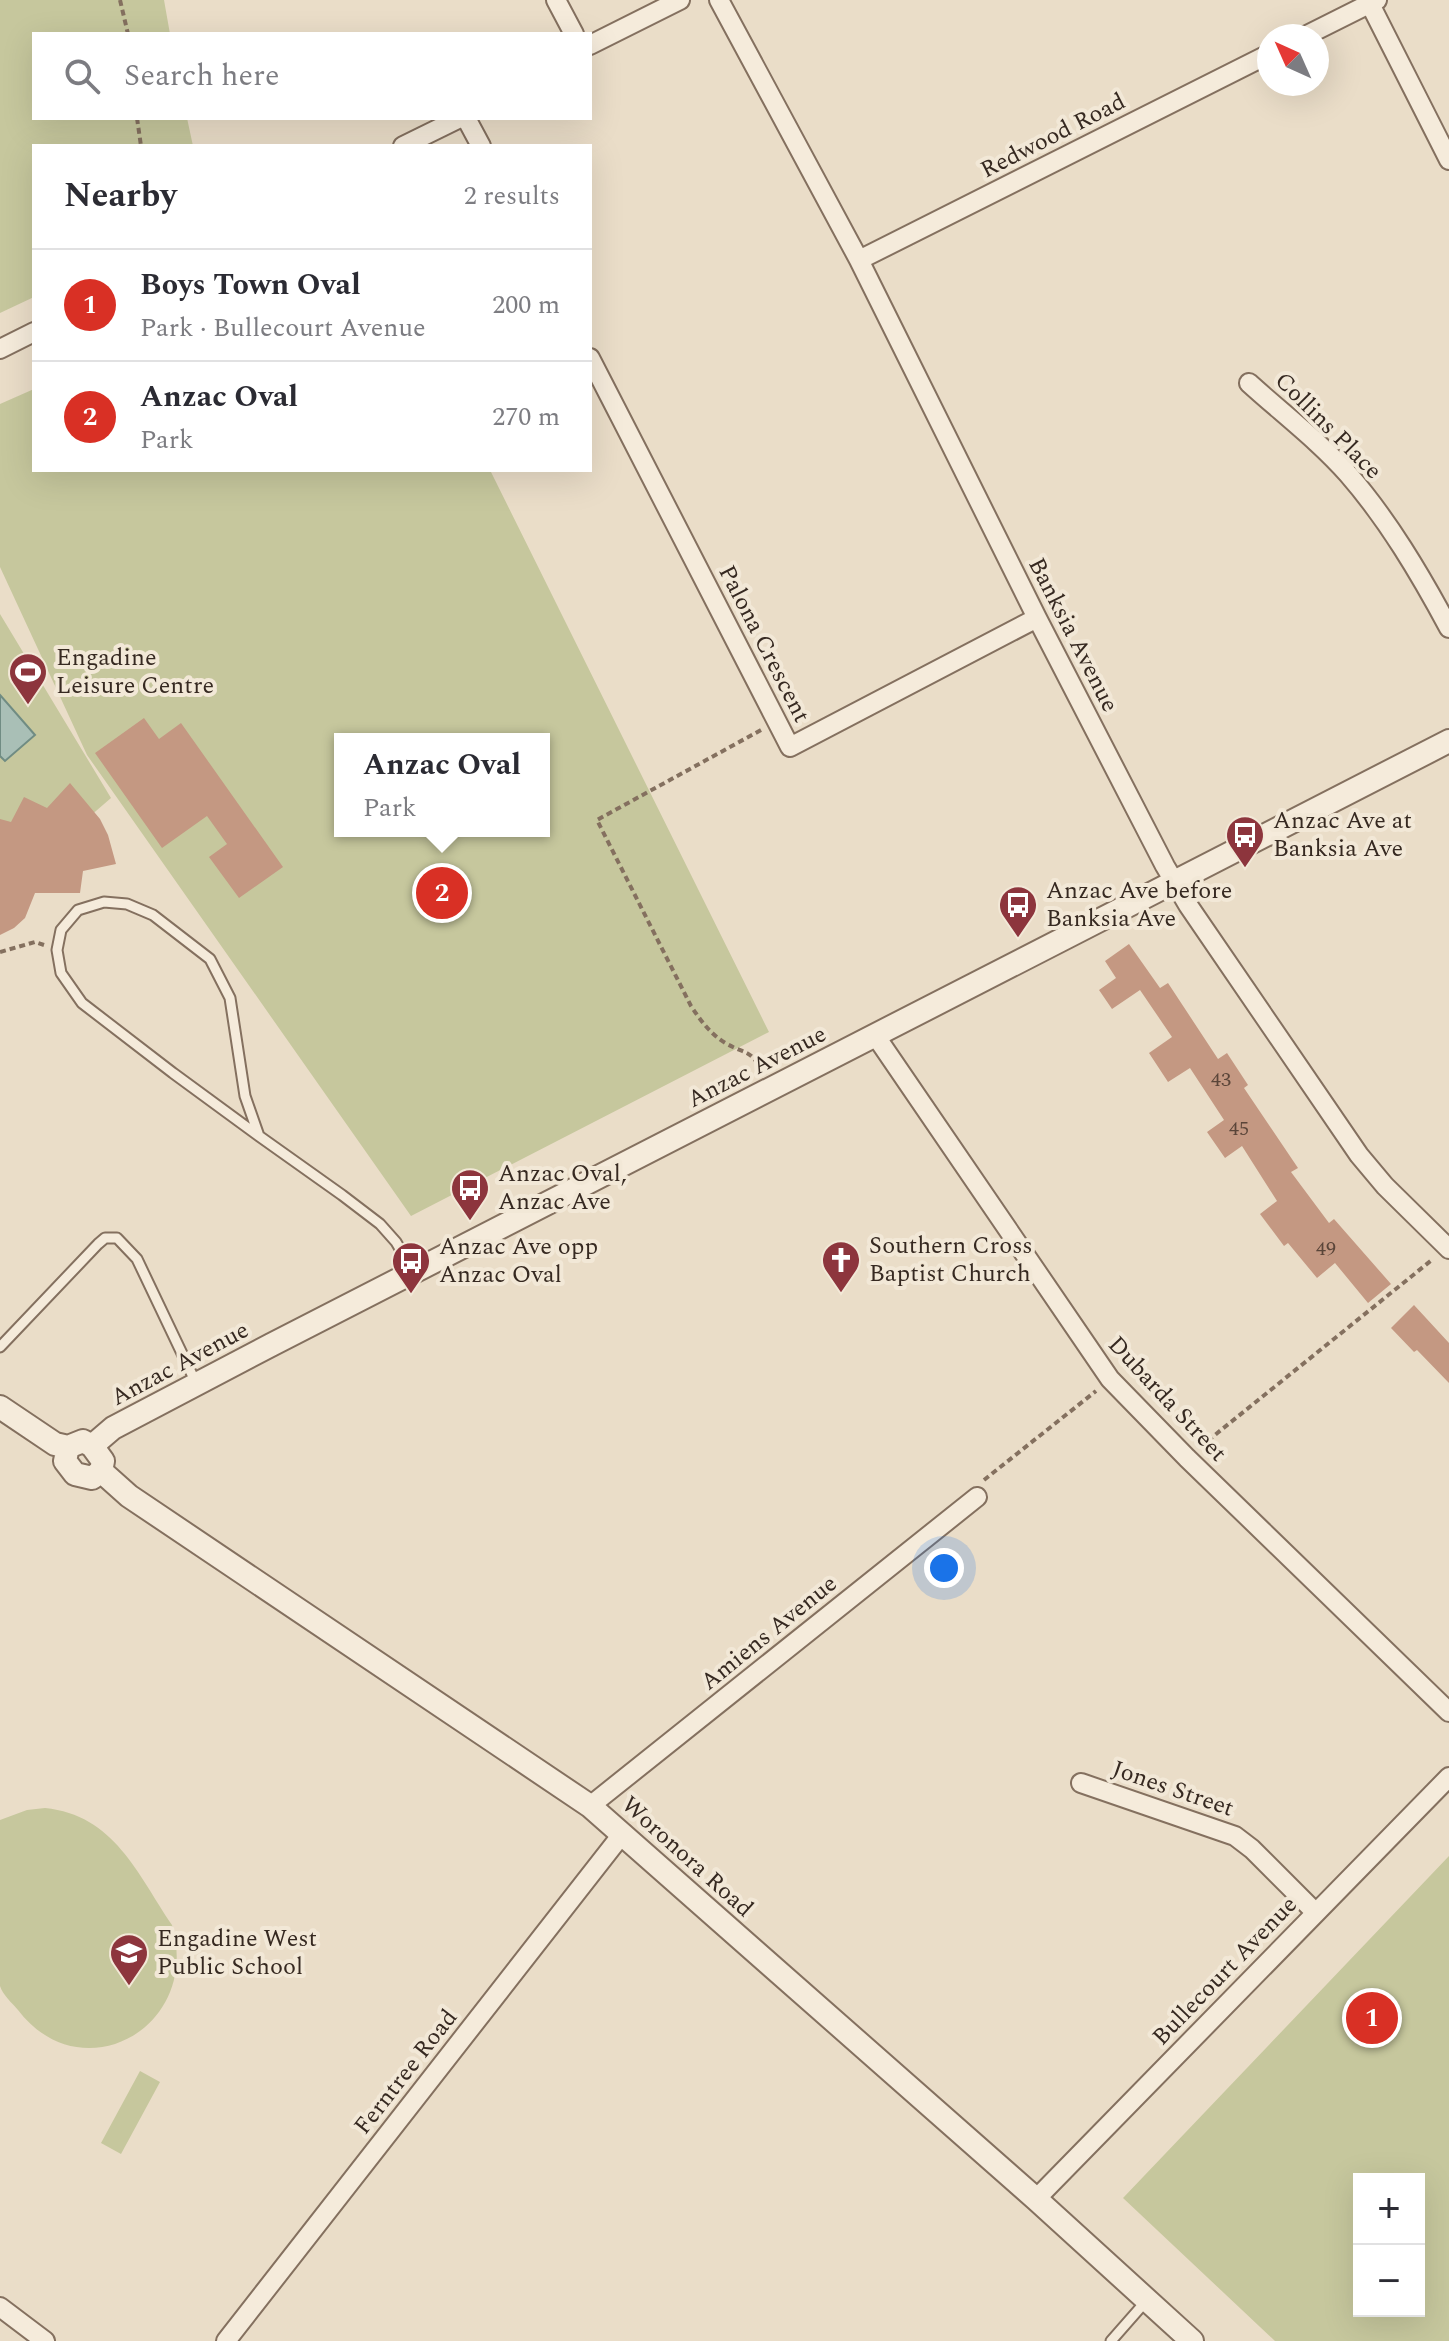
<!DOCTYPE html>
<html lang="en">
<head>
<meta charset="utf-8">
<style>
	body { margin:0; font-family:Spectral,serif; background:#f7f7f7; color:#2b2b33 }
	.controls { position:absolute; right:24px; bottom:24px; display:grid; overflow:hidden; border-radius:0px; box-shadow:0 8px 32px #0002 }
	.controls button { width:72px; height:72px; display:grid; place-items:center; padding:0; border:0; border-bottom:2px solid #e1e1e2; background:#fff; color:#2b2b33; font:40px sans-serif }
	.compass { position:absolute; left:1257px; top:24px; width:72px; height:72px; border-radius:50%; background:#fff; box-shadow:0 8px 32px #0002; rotate:315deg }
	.you { position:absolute; left:944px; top:1568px; width:28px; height:28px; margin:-20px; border:6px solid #fff; border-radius:50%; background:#1a73e8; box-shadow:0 0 0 12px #1a73e833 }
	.badge { display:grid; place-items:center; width:52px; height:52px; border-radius:50%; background:#d93025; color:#fff; font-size:26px; font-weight:700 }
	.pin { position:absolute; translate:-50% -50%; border:4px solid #fff; box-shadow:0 2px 8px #0006 }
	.popup { position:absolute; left:334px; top:733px; width:216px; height:104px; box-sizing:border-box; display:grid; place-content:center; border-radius:0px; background:#fff; filter:drop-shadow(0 2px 6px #0005); font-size:26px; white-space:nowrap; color:#7c7c81 }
	.popup b { font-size:30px; color:#2b2b33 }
	.popup::after { content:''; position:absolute; left:50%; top:100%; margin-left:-16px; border:16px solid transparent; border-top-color:#fff }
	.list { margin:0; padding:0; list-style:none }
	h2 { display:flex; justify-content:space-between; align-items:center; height:104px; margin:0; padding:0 32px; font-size:34px }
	h2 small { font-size:26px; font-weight:400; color:#7c7c81 }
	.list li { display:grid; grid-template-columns:52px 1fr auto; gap:24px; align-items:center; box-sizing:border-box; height:112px; padding:0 32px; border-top:2px solid #e1e1e2 }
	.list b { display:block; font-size:30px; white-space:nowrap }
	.list p { margin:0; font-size:26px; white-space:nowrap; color:#7c7c81 }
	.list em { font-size:26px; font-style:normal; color:#7c7c81 }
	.icon { flex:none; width:44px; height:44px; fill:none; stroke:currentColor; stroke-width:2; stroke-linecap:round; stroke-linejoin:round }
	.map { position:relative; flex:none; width:1449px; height:2341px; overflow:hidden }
	.search { position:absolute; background:#fff; box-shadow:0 8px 32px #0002; left:32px; top:32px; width:560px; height:88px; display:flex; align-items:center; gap:20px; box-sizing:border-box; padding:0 28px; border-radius:0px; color:#7c7c81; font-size:30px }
	.panel { position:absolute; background:#fff; box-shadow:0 8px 32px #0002; left:32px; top:144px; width:560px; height:328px; border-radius:0px }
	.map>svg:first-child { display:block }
	.green { fill:#c6c79d; fill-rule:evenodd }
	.water { fill:#a9bfb6; stroke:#708c83; stroke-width:2 }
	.building { fill:#c49882 }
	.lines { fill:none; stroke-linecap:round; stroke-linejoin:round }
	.service-casing { stroke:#84705f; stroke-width:13 }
	.minor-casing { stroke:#84705f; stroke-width:22 }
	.tertiary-casing { stroke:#84705f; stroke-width:26 }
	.path { stroke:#84705f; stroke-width:4; stroke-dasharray:6 4; stroke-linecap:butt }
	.service { stroke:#f5ebdb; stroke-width:9 }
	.minor { stroke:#f5ebdb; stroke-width:18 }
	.tertiary { stroke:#f5ebdb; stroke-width:22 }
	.labels { text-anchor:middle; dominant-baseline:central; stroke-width:8; stroke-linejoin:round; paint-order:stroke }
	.number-label { font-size:20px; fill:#5a4539 }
	.street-label { font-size:24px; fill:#362921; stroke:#f2e8d7 }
	.poi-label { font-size:24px; fill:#362921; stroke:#f2e8d7; text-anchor:start }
</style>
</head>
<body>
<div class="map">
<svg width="1449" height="2341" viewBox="0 0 1449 2341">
	<rect width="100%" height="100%" fill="#eaddc8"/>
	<path class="green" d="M0 0H164L170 34H34V118H187L193 146H34V297L0 313Z
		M34 389V470H490L769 1032 411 1216 87 755 0 567V404ZM340 739H544V831H340Z
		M0 614 111 798 0 894Z
		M45 1808C114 1815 137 1873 172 1925 202 2027 82 2094 18 2010 13 2004 2 1994 0 1986 0 1974 0 1955 0 1943 0 1902 0 1861 0 1820L27 1810Z
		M1449 1856V2341H1275L1123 2198ZM1419 2179V2311H1359V2179Z
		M140 2071 160 2082 121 2154 101 2143Z"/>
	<path class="water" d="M0 695 35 735 5 761 0 756Z"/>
	<path class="building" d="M144 718 159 739 181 723 283 867 239 898 209 857 227 844 207 816 162 848 95 753Z
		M70 783 100 819 108 835 116 864 83 871 80 893H35L25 918 14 928 0 935V819L11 822 24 797 47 808Z
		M1129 944 1160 988 1168 983 1218 1059 1227 1053 1248 1085 1244 1088 1298 1168 1291 1172 1329 1223 1334 1219 1391 1284 1368 1303 1335 1263 1317 1278 1288 1243 1284 1246 1260 1214 1277 1201 1242 1146 1225 1158 1207 1132 1224 1120 1190 1068 1168 1082 1149 1053 1172 1037 1140 990 1112 1009 1099 990 1116 978 1105 961Z
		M1414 1305 1449 1343V1383L1417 1350 1414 1352 1391 1328Z"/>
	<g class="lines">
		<g class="service-casing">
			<path id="service" d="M259 1136 245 1096 230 998 210 959 153 915 127 904 104 902 78 910 61 930 57 950 61 973 82 1003 173 1073 259 1136 342 1195 380 1224 396 1242 413 1271
				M0 1347 98 1244 105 1238H117L137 1259 197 1385
				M1111 2341 1147 2300"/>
		</g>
		<g class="minor-casing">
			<path id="minor" d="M556 0 574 34
				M719 0 859 260 1037 618 1165 866 1188 905 1359 1155 1385 1186 1449 1249
				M1370 4 1449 160
				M1305 36 1377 0
				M590 45 680 0
				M466 118 481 146
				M403 146 460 118
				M859 260 1269 54
				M0 349 34 332
				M590 358 790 747 1037 618
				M1249 383C1282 413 1319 441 1348 474 1388 520 1420 574 1449 628
				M875 1035 1110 1379 1187 1458 1449 1712
				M1081 1783 1235 1836 1252 1849 1315 1912
				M590 1806 977 1497
				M1036 2199 1449 1777
				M0 2307 45 2341
				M226 2341 623 1833"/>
		</g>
		<g class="tertiary-casing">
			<path id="tertiary" d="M0 1407 55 1444 68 1447
				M83 1441 92 1446 103 1461 101 1471 92 1478 75 1474 65 1461 68 1447Z
				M92 1446 113 1428 271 1345 1449 741
				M101 1471 129 1496 590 1806 1036 2199 1192 2341"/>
		</g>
		<path class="path" d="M120 0 128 34
			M137 118 141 146
			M761 730 597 820 691 1006C701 1021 711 1035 727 1044 747 1055 750 1049 762 1071
			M0 952 35 942 44 945
			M1200 1447 1433 1259
			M984 1480 1096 1391"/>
		<use href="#service" class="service"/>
		<use href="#minor" class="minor"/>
		<use href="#tertiary" class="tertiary"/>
	</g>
	<defs>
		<g id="stadium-pin" transform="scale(2)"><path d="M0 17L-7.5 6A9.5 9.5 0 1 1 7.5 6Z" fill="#8d353d" stroke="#f2e8d7"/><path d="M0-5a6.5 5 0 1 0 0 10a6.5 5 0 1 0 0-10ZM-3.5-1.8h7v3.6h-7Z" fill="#fff"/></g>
		<g id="bus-pin" transform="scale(2)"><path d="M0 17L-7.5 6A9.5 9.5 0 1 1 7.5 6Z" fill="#8d353d" stroke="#f2e8d7"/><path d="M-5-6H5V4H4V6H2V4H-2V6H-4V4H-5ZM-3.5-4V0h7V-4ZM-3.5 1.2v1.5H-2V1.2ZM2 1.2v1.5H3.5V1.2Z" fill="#fff"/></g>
		<g id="church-pin" transform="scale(2)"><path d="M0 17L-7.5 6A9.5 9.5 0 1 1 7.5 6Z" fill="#8d353d" stroke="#f2e8d7"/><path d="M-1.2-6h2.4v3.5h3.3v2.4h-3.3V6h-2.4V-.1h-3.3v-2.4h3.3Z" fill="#fff"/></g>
		<g id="school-pin" transform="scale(2)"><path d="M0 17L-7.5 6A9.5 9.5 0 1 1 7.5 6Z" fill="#8d353d" stroke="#f2e8d7"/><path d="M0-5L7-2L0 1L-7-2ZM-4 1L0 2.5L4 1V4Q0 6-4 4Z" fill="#fff"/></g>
	</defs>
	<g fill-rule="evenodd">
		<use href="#stadium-pin" x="28" y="672"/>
		<use href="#bus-pin" x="1245" y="835"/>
		<use href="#bus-pin" x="1018" y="905"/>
		<use href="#bus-pin" x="470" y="1188"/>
		<use href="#church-pin" x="841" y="1260"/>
		<use href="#bus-pin" x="411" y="1261"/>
		<use href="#school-pin" x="129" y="1953"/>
	</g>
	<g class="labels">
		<g class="number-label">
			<text x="1221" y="1080">43</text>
			<text x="1239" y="1129">45</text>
			<text x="1326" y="1249">49</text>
		</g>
		<g class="street-label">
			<text transform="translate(1053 136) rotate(-27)">Redwood Road</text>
			<text transform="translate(1328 426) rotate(45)">Collins Place</text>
			<text transform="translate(1073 635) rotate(63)">Banksia Avenue</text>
			<text transform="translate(764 644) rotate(63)">Palona Crescent</text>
			<text transform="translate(757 1067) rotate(-27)">Anzac Avenue</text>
			<text transform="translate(180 1364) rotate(-28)">Anzac Avenue</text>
			<text transform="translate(1167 1399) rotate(47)">Dubarda Street</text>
			<text transform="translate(769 1633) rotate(-39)">Amiens Avenue</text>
			<text transform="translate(1173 1789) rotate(19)">Jones Street</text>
			<text transform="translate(687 1857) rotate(42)">Woronora Road</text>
			<text transform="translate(1225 1971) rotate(-46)">Bullecourt Avenue</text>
			<text transform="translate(406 2072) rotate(-52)">Ferntree Road</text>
		</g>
		<g class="poi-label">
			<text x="56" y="658">Engadine<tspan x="56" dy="28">Leisure Centre</tspan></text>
			<text x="1273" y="821">Anzac Ave at<tspan x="1273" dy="28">Banksia Ave</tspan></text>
			<text x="1046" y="891">Anzac Ave before<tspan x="1046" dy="28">Banksia Ave</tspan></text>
			<text x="498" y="1174">Anzac Oval,<tspan x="498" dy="28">Anzac Ave</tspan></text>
			<text x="869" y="1246">Southern Cross<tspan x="869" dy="28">Baptist Church</tspan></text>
			<text x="439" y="1247">Anzac Ave opp<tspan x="439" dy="28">Anzac Oval</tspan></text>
			<text x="157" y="1939">Engadine West<tspan x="157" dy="28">Public School</tspan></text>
		</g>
	</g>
</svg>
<div class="controls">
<button>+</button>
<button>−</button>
</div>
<svg class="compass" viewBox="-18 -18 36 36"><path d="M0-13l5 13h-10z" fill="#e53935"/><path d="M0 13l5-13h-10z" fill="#7c7c81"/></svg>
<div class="you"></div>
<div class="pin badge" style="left:1372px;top:2018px">1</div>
<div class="pin badge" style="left:442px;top:893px">2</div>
<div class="popup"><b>Anzac Oval</b>Park</div>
<div class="search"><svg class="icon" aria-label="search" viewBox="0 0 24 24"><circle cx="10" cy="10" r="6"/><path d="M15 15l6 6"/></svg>Search here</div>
<section class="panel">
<h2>Nearby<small>2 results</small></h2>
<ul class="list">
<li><span class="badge">1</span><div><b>Boys Town Oval</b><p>Park · Bullecourt Avenue</p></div><em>200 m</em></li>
<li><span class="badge">2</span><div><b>Anzac Oval</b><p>Park</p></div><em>270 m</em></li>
</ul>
</section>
</div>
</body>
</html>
